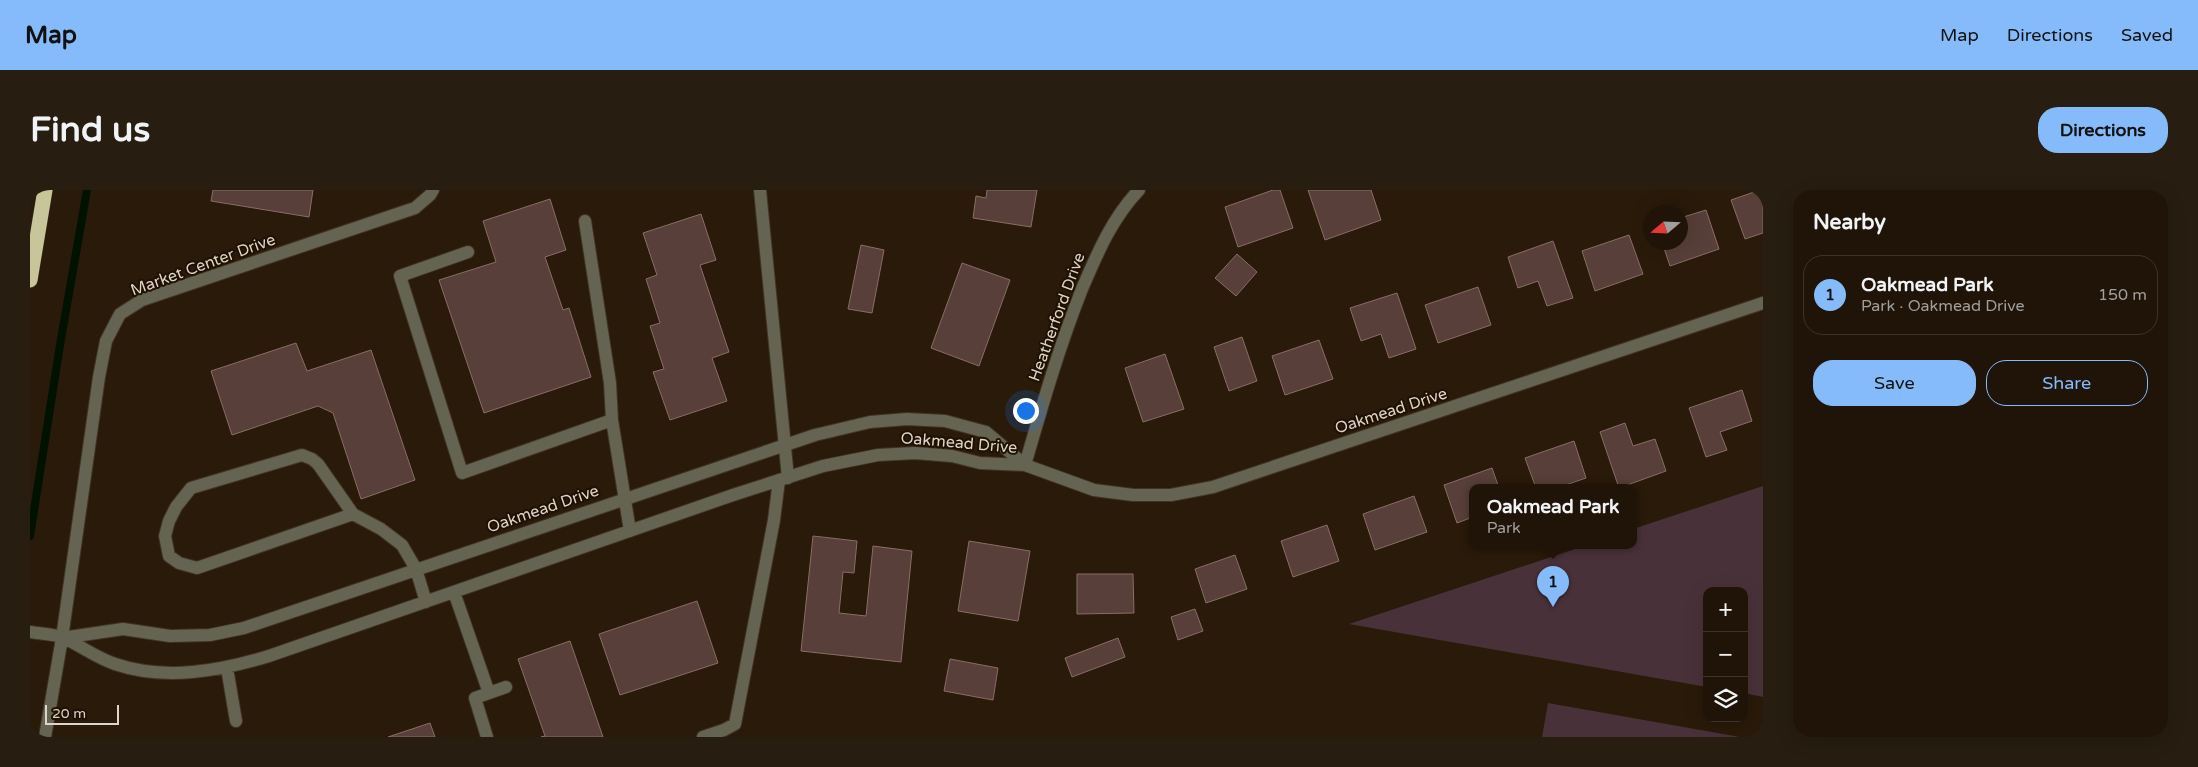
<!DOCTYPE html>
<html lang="en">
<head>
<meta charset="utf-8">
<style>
	body { margin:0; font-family:"Varela Round",sans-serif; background:#271d11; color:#f1f3f6 }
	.controls { position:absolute; right:15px; bottom:15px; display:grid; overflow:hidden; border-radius:10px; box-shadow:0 5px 20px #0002 }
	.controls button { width:45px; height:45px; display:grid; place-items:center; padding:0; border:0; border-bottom:1px solid #3c3328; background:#1f1407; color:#f1f3f6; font:25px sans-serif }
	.compass { position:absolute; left:1613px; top:15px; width:45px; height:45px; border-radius:50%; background:#1f1407; box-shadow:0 5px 20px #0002; rotate:251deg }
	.scale { position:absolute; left:15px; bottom:12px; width:74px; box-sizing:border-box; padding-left:5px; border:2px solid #ded4c9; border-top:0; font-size:14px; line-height:18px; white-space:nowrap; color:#ded4c9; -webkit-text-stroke:4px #1f1102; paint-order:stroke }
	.you { position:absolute; left:995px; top:220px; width:18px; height:18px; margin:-12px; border:4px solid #fff; border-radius:50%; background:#1a73e8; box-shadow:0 0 0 8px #1a73e833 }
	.badge { display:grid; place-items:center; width:32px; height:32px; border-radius:50%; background:#86bbfb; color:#111; font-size:16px; font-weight:700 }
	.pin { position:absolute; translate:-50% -41px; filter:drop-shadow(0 1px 2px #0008) }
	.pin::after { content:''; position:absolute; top:26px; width:18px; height:15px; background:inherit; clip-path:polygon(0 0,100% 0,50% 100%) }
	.popup { position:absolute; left:1439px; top:294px; width:168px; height:65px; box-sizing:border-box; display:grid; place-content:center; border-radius:10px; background:#1f1407; filter:drop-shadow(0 1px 4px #0005); font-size:16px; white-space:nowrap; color:#a19e9b }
	.popup b { font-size:19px; color:#f1f3f6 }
	.popup::after { content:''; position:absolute; left:50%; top:100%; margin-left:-10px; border:10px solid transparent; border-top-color:#1f1407 }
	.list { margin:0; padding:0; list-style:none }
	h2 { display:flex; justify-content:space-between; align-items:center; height:65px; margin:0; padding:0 20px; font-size:21px }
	h2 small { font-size:16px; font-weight:400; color:#a19e9b }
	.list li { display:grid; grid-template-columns:32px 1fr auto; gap:15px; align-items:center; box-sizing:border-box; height:80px; margin:0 10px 10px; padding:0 10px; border:1px solid #3c3328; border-radius:20px }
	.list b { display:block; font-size:19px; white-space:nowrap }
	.list p { margin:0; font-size:16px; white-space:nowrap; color:#a19e9b }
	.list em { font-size:16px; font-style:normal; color:#a19e9b }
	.actions { display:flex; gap:10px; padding:15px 20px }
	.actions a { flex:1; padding:11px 0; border:1px solid #86bbfb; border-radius:20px; text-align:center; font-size:18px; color:#86bbfb }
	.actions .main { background:#86bbfb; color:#111 }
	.icon { flex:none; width:28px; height:28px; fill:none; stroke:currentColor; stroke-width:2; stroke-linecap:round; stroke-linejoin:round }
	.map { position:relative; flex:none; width:1733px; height:547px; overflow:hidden; border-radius:20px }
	header { display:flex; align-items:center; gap:30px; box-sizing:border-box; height:70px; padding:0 25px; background:#86bbfb; color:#111 }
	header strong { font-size:24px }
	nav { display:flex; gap:28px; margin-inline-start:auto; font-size:18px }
	.intro { display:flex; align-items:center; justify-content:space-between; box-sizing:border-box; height:120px; padding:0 30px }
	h1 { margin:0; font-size:35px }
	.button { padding:12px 22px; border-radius:20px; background:#86bbfb; color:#111; font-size:18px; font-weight:700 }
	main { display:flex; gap:30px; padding:0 30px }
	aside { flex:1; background:#1f1407; border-radius:20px; box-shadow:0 5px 20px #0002 }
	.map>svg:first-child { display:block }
	.green { fill:#493139 }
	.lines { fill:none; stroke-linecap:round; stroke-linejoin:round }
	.stream { stroke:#011200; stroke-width:8 }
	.building { fill:#583f39; stroke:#896d66 }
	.minor-casing { stroke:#423424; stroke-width:14 }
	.highway-casing { stroke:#423424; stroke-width:16 }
	.minor { stroke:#656352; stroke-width:12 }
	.highway { stroke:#c9c59a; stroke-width:15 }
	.labels { text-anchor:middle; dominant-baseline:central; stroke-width:4; stroke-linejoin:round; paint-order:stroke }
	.street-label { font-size:16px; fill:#ded4c9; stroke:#1f1102 }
</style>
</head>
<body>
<header>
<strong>Map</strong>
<nav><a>Map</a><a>Directions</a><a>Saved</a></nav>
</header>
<div class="intro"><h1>Find us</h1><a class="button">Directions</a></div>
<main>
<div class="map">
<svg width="1733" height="547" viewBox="0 0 1733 547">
	<rect width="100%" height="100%" fill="#291a09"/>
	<path class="green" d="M1733 296V507L1714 503V401H1677V497L1319 434 1554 356H1603V339Z
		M1518 513 1710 547H1512Z"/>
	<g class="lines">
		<path class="stream" d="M0 346 30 155 57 0"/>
	</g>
	<path class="building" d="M183 0H283L279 27 181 11Z
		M957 0H1007L1001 37 943 28 946 6 956 8Z
		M1243 0H1250L1263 38 1208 57 1195 17Z
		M1278 0H1341L1351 30 1295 50Z
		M1730 0H1733V43L1715 49 1701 10Z
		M520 9 536 60 515 67 533 120 539 118 561 187 454 223 409 90 466 72 453 31Z
		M1676 20 1689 59 1640 76 1632 52H1650V28Z
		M671 24 686 70 670 75 699 162 682 168 697 211 640 230 623 182 634 179 620 136 630 133 616 89 627 85 613 43Z
		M1599 45 1613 84 1565 101 1552 61Z
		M1523 51 1543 108 1517 116 1508 91 1488 98 1478 67Z
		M831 55 854 60 842 123 818 119Z
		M1207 64 1227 82 1206 106 1185 88Z
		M932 73 980 90 949 176 901 158Z
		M1448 97 1461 135 1408 153 1395 115Z
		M1367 103 1386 159 1359 168 1351 144 1331 151 1320 118Z
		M1212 147 1227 191 1199 201 1184 157Z
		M1289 150 1303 189 1255 205 1242 166Z
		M266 153 277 181 341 160 385 290 331 309 303 223 288 216 202 245 181 181Z
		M1135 164 1154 219 1113 232 1095 178Z
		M1712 200 1722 231 1690 242 1697 260 1676 267 1659 218Z
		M1595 233 1603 256 1625 249 1636 281 1589 298 1570 242Z
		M1544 251 1556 288 1527 298H1506L1495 268Z
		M1462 278 1469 298H1443V327L1427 333 1414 295Z
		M1384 306 1397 342 1345 360 1333 324Z
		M1297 335 1309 371 1263 387 1251 351Z
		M783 346 827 351 824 383 813 382 809 423 836 426 843 356 882 361 871 472 771 461Z
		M939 351 1000 361 988 431 928 421Z
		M1205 365 1217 399 1176 413 1165 379Z
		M1047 384H1103L1104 423 1047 424Z
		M667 411 688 473 590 505 569 444Z
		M1165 419 1173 441 1148 450 1141 427Z
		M1088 448 1095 467 1042 487 1035 468Z
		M540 451 573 547H511L515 546 488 469Z
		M920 469 968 478 963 510 914 501Z
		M400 533 405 547H358Z"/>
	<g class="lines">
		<g class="minor-casing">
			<path id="minor" d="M730 0 758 288
				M555 31 580 193 582 230 600 341
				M438 62 370 86 432 283 582 230
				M995 275C1012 216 1029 157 1052 99 1067 64 1082 28 1109 0
				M323 324 167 378 149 373 139 366 135 346 139 331 146 317 161 298 272 265 282 269 288 274 323 324 351 339 372 355 386 379 396 412
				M424 402 459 503 476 497
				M0 442C11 444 24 444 34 448 51 456 67 468 85 474 135 491 190 481 239 466L703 305 793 276 848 265 885 263 922 266 950 273 995 275 1064 300 1103 305H1141L1183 297 1733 113
				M32 448 93 439 140 446 180 445 214 438 785 245 840 232 877 229 915 231 956 242 995 275
				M197 478 206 531
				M15 547 32 448 69 187 76 151 90 124 112 110 385 18 400 5 403 0
				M457 547 445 508 459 503
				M673 547 694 540 705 534 744 330 749 290"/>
		</g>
		<g class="highway-casing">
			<path id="highway" d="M0 90 15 0"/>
		</g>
		<use href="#minor" class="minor"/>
		<use href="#highway" class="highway"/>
	</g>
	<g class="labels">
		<g class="street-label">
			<text transform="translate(173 75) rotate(-20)">Market Center Drive</text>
			<text transform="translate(1027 127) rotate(-70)">Heatherford Drive</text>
			<text transform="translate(1361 221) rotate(-18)">Oakmead Drive</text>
			<text transform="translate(929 253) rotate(5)">Oakmead Drive</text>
			<text transform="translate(513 319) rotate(-19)">Oakmead Drive</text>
		</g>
	</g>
</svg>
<div class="controls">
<button>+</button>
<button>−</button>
<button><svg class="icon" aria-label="layers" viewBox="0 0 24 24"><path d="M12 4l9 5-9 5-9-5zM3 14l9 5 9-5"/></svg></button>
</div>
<svg class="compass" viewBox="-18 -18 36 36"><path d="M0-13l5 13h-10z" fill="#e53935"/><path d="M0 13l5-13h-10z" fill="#a19e9b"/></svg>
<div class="scale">20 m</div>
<div class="you"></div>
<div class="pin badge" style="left:1523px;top:417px">1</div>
<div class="popup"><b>Oakmead Park</b>Park</div>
</div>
<aside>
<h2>Nearby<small></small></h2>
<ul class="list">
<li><span class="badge">1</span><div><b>Oakmead Park</b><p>Park · Oakmead Drive</p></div><em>150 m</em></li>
</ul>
<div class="actions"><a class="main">Save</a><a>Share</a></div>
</aside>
</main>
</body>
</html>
